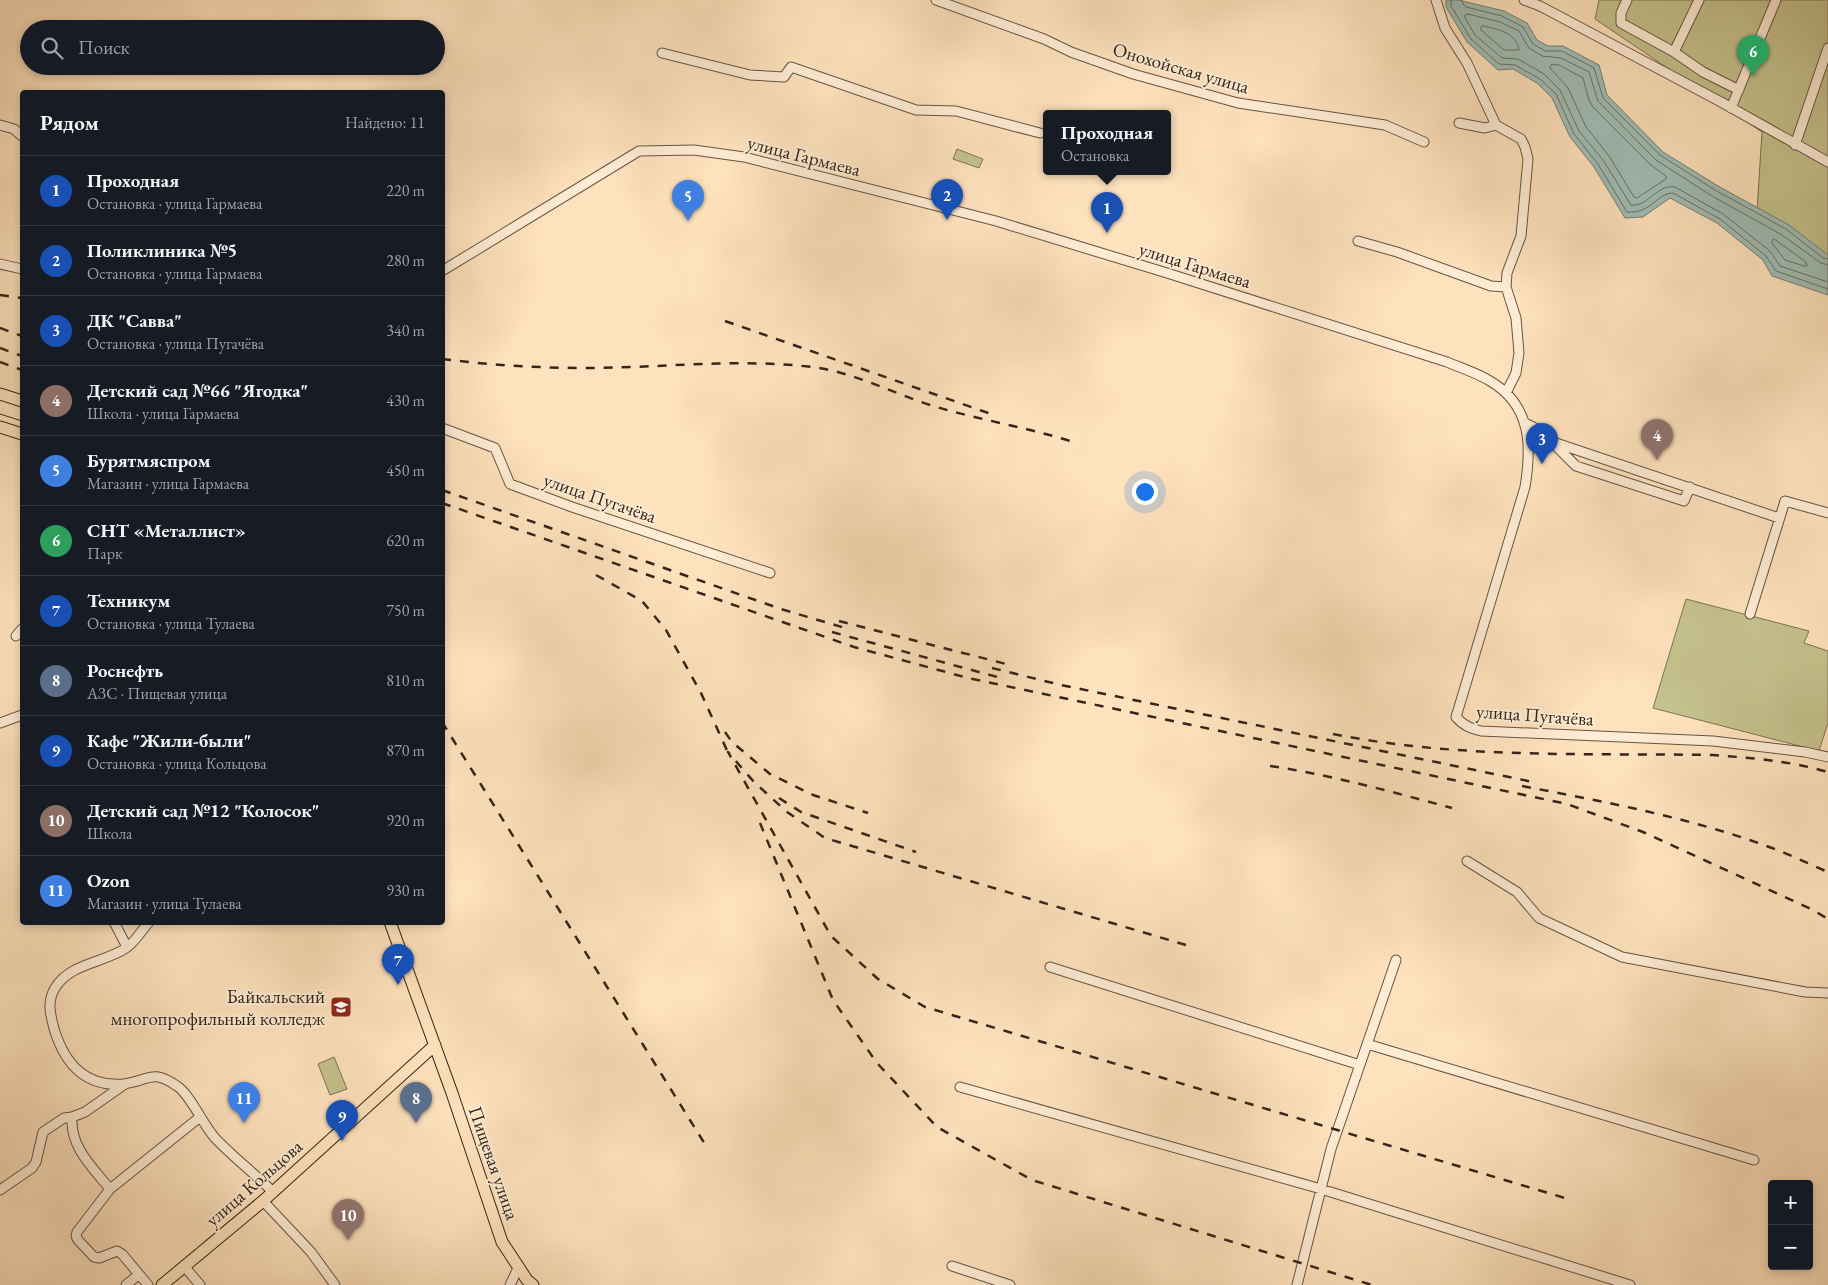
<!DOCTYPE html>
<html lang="ru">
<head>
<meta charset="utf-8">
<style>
	body { margin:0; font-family:"EB Garamond",serif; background:#242831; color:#f1f3f6 }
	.controls { position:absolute; right:15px; bottom:15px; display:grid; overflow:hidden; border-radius:5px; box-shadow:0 2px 8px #0003 }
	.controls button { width:45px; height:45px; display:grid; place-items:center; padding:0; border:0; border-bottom:1px solid #363941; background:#171b24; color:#f1f3f6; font:25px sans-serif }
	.you { position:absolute; left:1144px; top:491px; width:18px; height:18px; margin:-12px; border:4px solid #fff; border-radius:50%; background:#1a73e8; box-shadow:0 0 0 8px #1a73e833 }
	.badge { display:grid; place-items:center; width:32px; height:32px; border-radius:50%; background:#c59692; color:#fff; font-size:16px; font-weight:700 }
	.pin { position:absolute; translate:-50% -41px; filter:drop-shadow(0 1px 2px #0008) }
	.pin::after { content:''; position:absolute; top:26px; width:18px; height:15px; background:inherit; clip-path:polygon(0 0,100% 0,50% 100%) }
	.popup { position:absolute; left:1043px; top:110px; width:128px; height:65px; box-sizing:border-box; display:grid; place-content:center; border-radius:5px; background:#171b24; filter:drop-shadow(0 1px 4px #0005); font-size:16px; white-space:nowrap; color:#9ea1a6 }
	.popup b { font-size:19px; color:#f1f3f6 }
	.popup::after { content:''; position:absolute; left:50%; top:100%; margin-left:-10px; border:10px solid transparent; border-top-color:#171b24 }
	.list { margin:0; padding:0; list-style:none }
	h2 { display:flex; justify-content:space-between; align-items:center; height:65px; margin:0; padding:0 20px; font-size:21px }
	h2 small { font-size:16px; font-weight:400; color:#9ea1a6 }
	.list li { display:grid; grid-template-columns:32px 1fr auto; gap:15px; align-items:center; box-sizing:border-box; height:70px; padding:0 20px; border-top:1px solid #363941 }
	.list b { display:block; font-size:19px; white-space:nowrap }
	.list p { margin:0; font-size:16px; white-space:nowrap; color:#9ea1a6 }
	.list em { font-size:16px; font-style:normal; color:#9ea1a6 }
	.icon { flex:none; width:28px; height:28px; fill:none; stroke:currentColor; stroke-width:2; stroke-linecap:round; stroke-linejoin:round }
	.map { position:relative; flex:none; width:1828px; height:1285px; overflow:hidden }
	.search { position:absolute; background:#171b24; box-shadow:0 2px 8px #0003; left:20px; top:20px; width:425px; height:55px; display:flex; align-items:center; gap:12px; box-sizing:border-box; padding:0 18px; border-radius:28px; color:#9ea1a6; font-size:19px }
	.panel { position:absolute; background:#171b24; box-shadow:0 2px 8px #0003; left:20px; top:90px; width:425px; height:835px; border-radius:5px }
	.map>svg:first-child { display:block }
	.green { fill:#c5c28d; stroke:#7d7453 }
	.water { fill:#a0bdb5; stroke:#758077 }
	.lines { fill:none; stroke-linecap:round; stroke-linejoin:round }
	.shore { stroke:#6a7167; stroke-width:1 }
	.minor-casing { stroke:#675442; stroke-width:11 }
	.major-casing { stroke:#352519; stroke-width:13 }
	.minor { stroke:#feecd4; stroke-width:9 }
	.major { stroke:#fee2bd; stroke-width:11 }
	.tram { stroke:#352519; stroke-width:1 }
	.rail { stroke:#352519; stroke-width:2.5; stroke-dasharray:9 9; stroke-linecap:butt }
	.labels { text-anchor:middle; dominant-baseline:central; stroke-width:4; stroke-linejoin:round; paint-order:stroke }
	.street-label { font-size:19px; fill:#352519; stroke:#feecd4 }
	.poi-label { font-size:19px; fill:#352519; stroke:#feecd4; text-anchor:end }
</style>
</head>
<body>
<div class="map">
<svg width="1828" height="1285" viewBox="0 0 1828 1285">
	<rect width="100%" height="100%" fill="#fee2bd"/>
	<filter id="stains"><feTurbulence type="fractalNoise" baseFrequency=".004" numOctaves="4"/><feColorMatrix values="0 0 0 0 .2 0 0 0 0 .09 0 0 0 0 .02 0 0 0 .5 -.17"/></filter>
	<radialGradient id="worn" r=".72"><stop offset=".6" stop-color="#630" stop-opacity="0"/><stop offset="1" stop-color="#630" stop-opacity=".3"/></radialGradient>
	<path class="green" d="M1599 0H1828V261L1757 211 1762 132 1595 19Z
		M957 149 983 159 979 168 953 159Z
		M1686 599 1809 631 1804 643 1828 651V723L1819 751 1653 708Z
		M334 1057 347 1089 330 1095 318 1064Z"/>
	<path class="water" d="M1446 0H1458L1504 11 1527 23 1537 40 1548 46H1563L1599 65 1607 95 1663 152 1718 186 1789 225 1828 255V295L1772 276 1763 260 1717 223 1670 198 1643 217 1625 218 1594 167 1570 137 1552 98 1537 83 1513 69 1498 70 1467 42 1446 7Z"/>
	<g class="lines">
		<path class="shore" d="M1451 0V6L1471 39 1499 64 1515 65 1540 79 1556 94 1574 134 1598 164 1627 212C1651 214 1657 193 1673 193L1720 219 1766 256 1776 271 1828 289
			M1462 0 1463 4 1466 7 1502 16 1523 27 1533 44 1545 51H1562L1594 68 1603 98 1660 155 1715 190 1786 229 1823 258 1828 259
			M1483 26C1498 29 1517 33 1519 50H1504L1481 30V27Z
			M1559 65 1583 78 1589 100 1593 107 1651 165 1666 176V179L1637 198 1634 197 1609 156 1586 127 1568 88 1550 68 1551 65Z
			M1774 239 1806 262 1807 266H1804L1785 260 1772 243Z
			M1828 265 1821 263 1782 235 1712 196 1656 160 1598 101 1589 72 1561 58 1542 56 1529 48 1519 31 1500 22 1468 14 1465 15V18L1475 35 1502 58 1518 59 1544 74 1560 90 1579 131 1603 160 1631 205C1648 207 1657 184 1675 187L1723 214 1770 251 1780 266 1828 282"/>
		<g class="minor-casing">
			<path id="minor" d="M936 0 1044 39 1071 52 1133 74 1238 103 1385 125 1424 142
				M1436 0 1445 28 1467 63 1496 125 1521 139 1525 147 1528 159 1521 236 1507 273 1506 287 1516 318 1519 353 1516 373 1506 393
				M1524 0 1540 6 1721 102 1828 162
				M1627 0 1621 13V23L1674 52 1703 72 1739 90
				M1674 52 1699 0
				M662 53 750 75 784 77 791 67 916 110 956 111 1040 133
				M1731 108 1776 0
				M1459 123 1485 128 1496 125
				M0 125 14 129 22 136
				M1795 145 1828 48
				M1358 241 1397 252 1491 286 1506 287
				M0 264 22 269
				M442 271 639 151 694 150 744 157 996 221 1167 273 1447 362C1461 368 1477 373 1490 381 1531 405 1532 445 1525 487L1456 717C1464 726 1470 728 1481 731L1713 741 1805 752 1828 757
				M1525 423 1541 431 1576 466 1684 501 1690 487
				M442 428 495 448 510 484 572 507 770 573
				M1553 442 1779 518
				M1750 614 1785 501 1828 513
				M16 636 22 629
				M0 723 22 715
				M1467 861 1517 892 1539 918 1622 957 1805 992 1828 993
				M114 922 127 947
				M149 922C142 930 135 942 126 948 104 963 70 963 55 988 46 1003 51 1017 55 1032 66 1065 86 1087 123 1084 149 1081 151 1068 177 1086 190 1094 203 1125 215 1138 233 1157 254 1173 273 1192
				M1050 967 1360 1065
				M1367 1044 1754 1160
				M960 1087 1321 1189 1630 1285
				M72 1117C70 1147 92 1167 110 1189
				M0 1190 32 1168 36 1162 43 1132 64 1118 72 1117 85 1112 125 1084
				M263 1201 311 1252 335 1285
				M184 1266 200 1285
				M952 1266 1010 1285
				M126 1285 138 1275
				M148 1285 122 1254 117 1251 99 1258 94 1257 78 1240 76 1236 77 1232 110 1189 200 1117
				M510 1285 519 1266
				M1297 1285 1331 1149 1396 960"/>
		</g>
		<g class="major-casing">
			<path id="major" d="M0 394 22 401
				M0 427 22 434
				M390 922 452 1093 502 1242 527 1280 533 1285
				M162 1285 263 1201 435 1045"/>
		</g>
		<use href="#minor" class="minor"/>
		<use href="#major" class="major"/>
		<path class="tram" d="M0 414 22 421"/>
		<path class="rail" d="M0 295 22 298
			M725 321 994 415
			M0 328 22 336
			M0 348 22 356
			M442 359C490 365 538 368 585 368 661 368 736 358 812 367 853 372 890 392 930 405 978 420 1028 427 1076 443
			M0 362 22 370
			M442 490 781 609 845 628
			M442 503 854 647 968 678 1567 804 1643 832 1813 910 1828 919
			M596 575 642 601 666 630 701 693 730 757
			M839 621 1006 664
			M832 632 1001 678
			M992 668 1061 685 1533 782
			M442 722 708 1149
			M725 732 732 742 770 774 813 795 868 813
			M1333 734C1458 759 1587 753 1713 755 1753 758 1790 761 1828 772
			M1270 766C1332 775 1392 792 1452 808
			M1522 786C1606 802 1692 818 1772 848 1791 855 1809 864 1828 872
			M779 798 801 812 916 852
			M760 823 833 1000 877 1063 937 1127 1032 1180 1372 1285
			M1186 945 825 838 787 812 754 782 728 752 831 936 878 979 925 1007 1565 1198"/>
	</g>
	<defs>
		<g id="university-square" transform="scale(1.125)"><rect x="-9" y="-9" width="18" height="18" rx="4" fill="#8f2418" stroke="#feecd4"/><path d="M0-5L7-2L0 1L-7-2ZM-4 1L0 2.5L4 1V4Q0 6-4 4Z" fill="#fff"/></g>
	</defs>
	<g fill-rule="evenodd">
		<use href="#university-square" x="341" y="1007"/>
	</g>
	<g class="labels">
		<g class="street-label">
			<text transform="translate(1181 68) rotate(16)">Онохойская улица</text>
			<text transform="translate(804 156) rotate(14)">улица Гармаева</text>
			<text transform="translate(1195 265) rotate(17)">улица Гармаева</text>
			<text transform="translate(600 498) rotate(19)">улица Пугачёва</text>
			<text transform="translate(1535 715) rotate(4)">улица Пугачёва</text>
			<text transform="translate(494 1163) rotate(71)">Пищевая улица</text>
			<text transform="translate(254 1183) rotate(-41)">улица Кольцова</text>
		</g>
		<g class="poi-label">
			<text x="325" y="996">Байкальский<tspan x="325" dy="22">многопрофильный колледж</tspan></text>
		</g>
	</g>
	<rect width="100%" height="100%" filter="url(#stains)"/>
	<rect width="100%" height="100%" fill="url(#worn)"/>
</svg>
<div class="controls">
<button>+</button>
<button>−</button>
</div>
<div class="you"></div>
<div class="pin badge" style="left:1107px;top:233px;background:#1a4fb4">1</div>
<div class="popup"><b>Проходная</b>Остановка</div>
<div class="pin badge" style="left:947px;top:220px;background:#1a4fb4">2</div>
<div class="pin badge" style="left:1542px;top:464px;background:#1a4fb4">3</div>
<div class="pin badge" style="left:1657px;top:460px;background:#8d6e63">4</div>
<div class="pin badge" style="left:688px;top:221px;background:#3f7fe0">5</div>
<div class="pin badge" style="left:1753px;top:76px;background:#2e9e5b">6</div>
<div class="pin badge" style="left:398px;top:985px;background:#1a4fb4">7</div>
<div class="pin badge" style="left:416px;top:1123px;background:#5c6f8a">8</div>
<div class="pin badge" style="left:342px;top:1141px;background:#1a4fb4">9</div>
<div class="pin badge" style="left:348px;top:1240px;background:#8d6e63">10</div>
<div class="pin badge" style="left:244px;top:1123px;background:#3f7fe0">11</div>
<div class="search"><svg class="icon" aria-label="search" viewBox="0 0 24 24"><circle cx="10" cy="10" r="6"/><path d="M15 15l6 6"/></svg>Поиск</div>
<section class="panel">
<h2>Рядом<small>Найдено: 11</small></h2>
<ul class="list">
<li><span class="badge" style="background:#1a4fb4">1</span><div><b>Проходная</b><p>Остановка · улица Гармаева</p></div><em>220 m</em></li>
<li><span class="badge" style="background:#1a4fb4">2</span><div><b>Поликлиника №5</b><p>Остановка · улица Гармаева</p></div><em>280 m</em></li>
<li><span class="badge" style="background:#1a4fb4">3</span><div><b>ДК &quot;Савва&quot;</b><p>Остановка · улица Пугачёва</p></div><em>340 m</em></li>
<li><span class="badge" style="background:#8d6e63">4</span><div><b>Детский сад №66 &quot;Ягодка&quot;</b><p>Школа · улица Гармаева</p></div><em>430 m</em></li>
<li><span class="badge" style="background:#3f7fe0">5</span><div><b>Бурятмяспром</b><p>Магазин · улица Гармаева</p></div><em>450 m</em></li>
<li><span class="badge" style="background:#2e9e5b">6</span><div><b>СНТ «Металлист»</b><p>Парк</p></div><em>620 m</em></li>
<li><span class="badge" style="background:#1a4fb4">7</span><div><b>Техникум</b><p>Остановка · улица Тулаева</p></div><em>750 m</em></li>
<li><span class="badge" style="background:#5c6f8a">8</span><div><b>Роснефть</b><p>АЗС · Пищевая улица</p></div><em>810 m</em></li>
<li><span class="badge" style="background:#1a4fb4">9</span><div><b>Кафе &quot;Жили-были&quot;</b><p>Остановка · улица Кольцова</p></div><em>870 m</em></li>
<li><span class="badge" style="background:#8d6e63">10</span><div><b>Детский сад №12 &quot;Колосок&quot;</b><p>Школа</p></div><em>920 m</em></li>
<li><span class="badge" style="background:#3f7fe0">11</span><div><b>Ozon</b><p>Магазин · улица Тулаева</p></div><em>930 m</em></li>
</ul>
</section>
</div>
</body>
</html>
